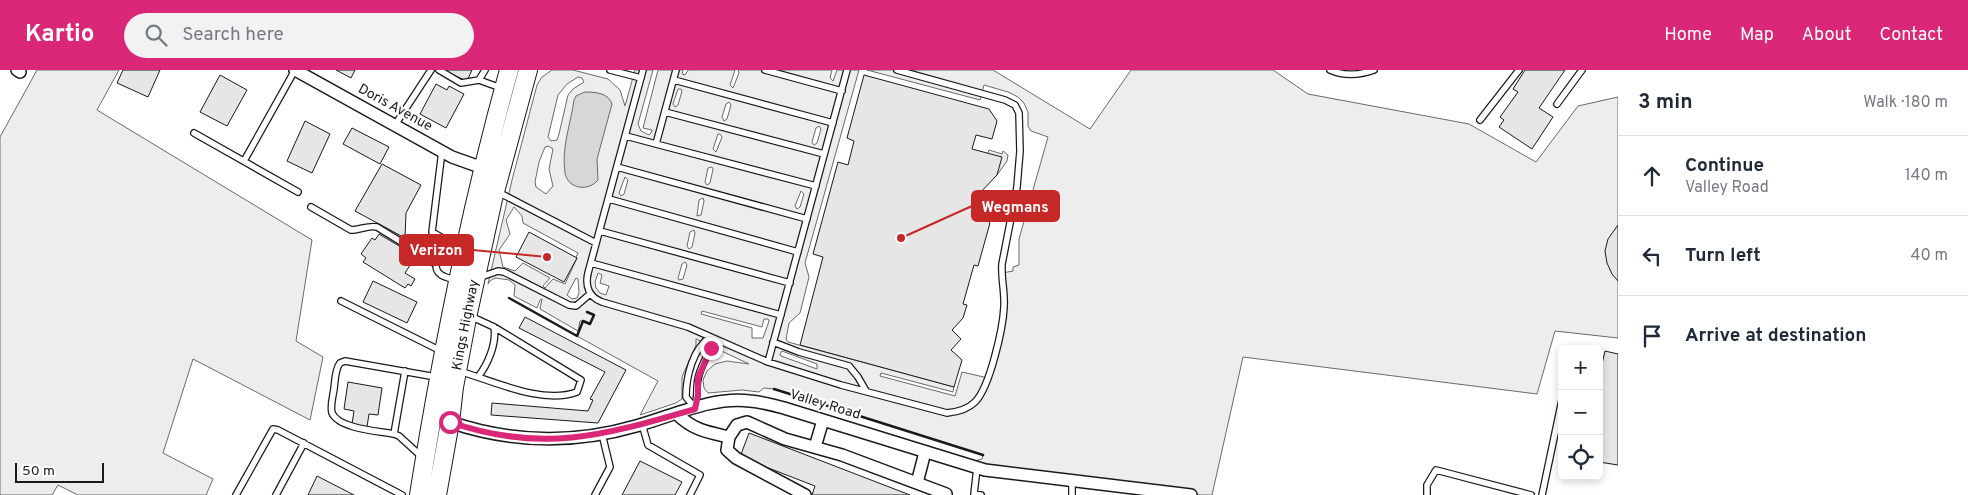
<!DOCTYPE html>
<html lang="en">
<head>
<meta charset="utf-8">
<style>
	body { margin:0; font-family:Overpass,sans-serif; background:#f2f2f3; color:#1f2937 }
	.controls { position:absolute; right:15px; bottom:15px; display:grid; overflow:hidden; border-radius:8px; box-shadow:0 2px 8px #0003 }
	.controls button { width:45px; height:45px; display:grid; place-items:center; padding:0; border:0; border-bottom:1px solid #e0e1e3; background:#fff; color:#1f2937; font:25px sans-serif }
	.scale { position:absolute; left:15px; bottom:12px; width:89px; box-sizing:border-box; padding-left:5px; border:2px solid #1a1a1a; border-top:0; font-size:14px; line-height:18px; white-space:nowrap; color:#1a1a1a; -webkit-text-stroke:4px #fff; paint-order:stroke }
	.stop { position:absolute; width:15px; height:15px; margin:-11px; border:4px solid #db2777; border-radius:50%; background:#fff }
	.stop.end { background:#db2777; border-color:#fff; box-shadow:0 1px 5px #0008 }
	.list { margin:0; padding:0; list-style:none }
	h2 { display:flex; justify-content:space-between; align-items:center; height:65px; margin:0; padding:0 20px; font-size:21px }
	h2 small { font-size:16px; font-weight:400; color:#747a83 }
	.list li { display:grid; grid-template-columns:32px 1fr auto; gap:15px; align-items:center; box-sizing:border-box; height:80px; padding:0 20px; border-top:1px solid #e0e1e3 }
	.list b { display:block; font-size:19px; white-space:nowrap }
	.list p { margin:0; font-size:16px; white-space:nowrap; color:#747a83 }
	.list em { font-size:16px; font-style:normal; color:#747a83 }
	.icon { flex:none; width:28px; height:28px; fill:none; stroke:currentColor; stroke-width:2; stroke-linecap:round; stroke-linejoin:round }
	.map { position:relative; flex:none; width:1618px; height:425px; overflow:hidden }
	header { display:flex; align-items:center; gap:30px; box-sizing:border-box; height:70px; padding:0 25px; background:#db2777; color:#fff }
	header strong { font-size:24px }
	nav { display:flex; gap:28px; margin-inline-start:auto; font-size:18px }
	.search { width:350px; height:45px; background:#f2f2f3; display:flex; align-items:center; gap:12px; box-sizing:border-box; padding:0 18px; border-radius:28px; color:#747a83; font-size:19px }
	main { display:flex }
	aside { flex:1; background:#fff }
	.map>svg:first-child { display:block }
	.built { fill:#ededed; stroke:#6a6a6a; fill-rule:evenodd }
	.water { fill:#d7d7d7; stroke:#6a6a6a }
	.building { fill:#e6e6e6; stroke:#1a1a1a }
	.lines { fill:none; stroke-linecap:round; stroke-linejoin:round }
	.service-casing { stroke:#1a1a1a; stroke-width:8 }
	.minor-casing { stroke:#1a1a1a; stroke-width:14 }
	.primary-casing { stroke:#1a1a1a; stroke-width:20 }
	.service { stroke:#fff; stroke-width:5.5 }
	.minor { stroke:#fff; stroke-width:11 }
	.primary { stroke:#fff; stroke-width:18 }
	.wall { stroke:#1a1a1a; stroke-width:2.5 }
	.route { stroke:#db2777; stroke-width:6 }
	.labels { text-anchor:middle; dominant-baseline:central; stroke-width:4; stroke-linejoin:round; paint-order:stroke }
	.street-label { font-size:14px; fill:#1a1a1a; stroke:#fff }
	.leader { fill:none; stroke:#c62828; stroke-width:2 }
	.callout-dot { fill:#c62828; stroke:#fff; stroke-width:2 }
	.callout { fill:#c62828; stroke:#c62828; stroke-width:2 }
	.callout-label { font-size:15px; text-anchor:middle; font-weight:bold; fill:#fff }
</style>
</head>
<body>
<header>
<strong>Kartio</strong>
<div class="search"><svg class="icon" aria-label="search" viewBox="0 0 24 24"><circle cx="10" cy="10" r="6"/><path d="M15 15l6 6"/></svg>Search here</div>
<nav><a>Home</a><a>Map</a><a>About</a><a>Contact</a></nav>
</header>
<main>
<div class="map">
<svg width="1618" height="425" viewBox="0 0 1618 425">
	<rect width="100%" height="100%" fill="#fff"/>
	<path class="built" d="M37 0H119L97 40 312 170 296 271 323 287 310 350 193 289 163 383 213 409 206 425H78L58 415 52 425H0V67Z
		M552 0H573L608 9 620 20 625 36 635 0H653L638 54 641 61 649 65 651 63 652 60 643 58 658 0H683L682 4 685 5 688 0H735L730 15 733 18 739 3 738 0H832L830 8 833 11 837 0H859L805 193 809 207 800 243 789 253 786 269 788 272 799 275 954 317 953 322 881 303 880 306 955 326 962 302 988 308 1003 245 1002 203 1013 201V197L1019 195V169L1048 67 1031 61 1028 56V42L1024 33 1018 27 1008 22 984 15 980 30 867 0H993L1090 59 1131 0H1273L1308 24 1469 54 1536 92 1578 36 1618 27V268L1555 261 1537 324 1243 287 1212 425H1178L960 395 982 389 983 385 774 319 764 318 759 322 742 320 708 323 704 318 703 310 707 301 715 294 727 291 749 294 696 269V275L682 307V329L676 333 640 345 658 311 577 266 583 251H580L578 261 540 239 542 229 540 230 537 238 514 226 515 215 509 210 495 208 490 211 488 214 512 110 537 15 542 7ZM578 7 582 8 584 12 573 19 568 25 559 64 557 70 551 71 548 67 558 25 567 14ZM678 19H681L682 21 678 35 675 37 673 34ZM729 32 731 35 727 49 724 51 722 47 726 34ZM819 56 821 59 817 73 814 75 812 72 816 58ZM718 64H720L722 67 716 82 713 79ZM548 76 553 79 549 99 553 116 546 124 536 117 535 112 539 92 545 77ZM712 97 713 99 710 113 707 115 705 112 708 98ZM625 107 628 110 624 124 621 126 619 123ZM801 121 804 124 800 137 797 139 795 136ZM703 128 704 131 701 145 697 146 699 130ZM514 137 522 146 523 153 578 183 576 187 577 188 565 214 553 209 545 218 543 216 550 208 523 193 515 201 503 197 499 180 510 164 506 150ZM694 160 695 163 692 177 689 179 687 176 690 162ZM685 192 687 195 683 209 679 210 678 208 682 194ZM598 203 602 205 600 213 609 216 606 225 600 223 596 218 595 212ZM576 208 578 209 579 223 577 228 572 229 567 225ZM702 241 762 257 764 249H768L769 251 763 268H752V258L701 244ZM782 281 817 294V299L781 286 780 284Z
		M989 80 1002 84 1003 81 1008 85 1007 91 997 105 988 83Z"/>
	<path class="water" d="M585 22C595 22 609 23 612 34L597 89 598 110C588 122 568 119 565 103 561 78 571 53 574 30L576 26Z"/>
	<path class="building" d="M123 0H160L148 27 117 13Z
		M336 0H355L351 8Z
		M447 0H472L467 11 446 2Z
		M1525 0H1565L1539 38 1553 47 1532 79 1499 57 1504 50 1500 47 1518 22 1513 19Z
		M220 5 247 20 227 56 200 42Z
		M864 5 989 39 997 51 992 69 976 65 972 79 1002 87 997 105 978 125 983 129 974 138 990 153 978 196 974 195 963 234 967 235 963 248 952 260 961 269 951 280 962 290 954 317 800 275 823 187 813 184 838 92 848 95 854 71 847 68Z
		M436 14 447 20 449 16 464 24 446 58 420 44Z
		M305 51 330 64 312 103 287 91Z
		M352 58 389 77 380 94 343 74Z
		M382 94 421 115 406 143 405 168 355 141Z
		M1618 155V211L1612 204 1607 193 1605 181 1608 169Z
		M529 162 577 188 564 212 516 187Z
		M379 164 416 186 405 203 415 209 411 216 408 214 405 218 363 192 366 188 361 184 372 168 375 170Z
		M373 211 417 232 407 253 363 232Z
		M525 247 626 300 598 353 491 345 492 333 588 341 593 330 590 329 605 302 519 258Z
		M1605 281 1618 284V395L1599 392V307Z
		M348 312 382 318 378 345 369 344 367 357 352 354 354 341 344 339Z
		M749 363 910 425H812L815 416 740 387Z
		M640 391 682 412 675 425H622Z
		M317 406 354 425H308Z"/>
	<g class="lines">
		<g class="service-casing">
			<path id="service" d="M439 0 461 13 479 10
				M485 0 479 10 501 18
				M610 0 641 8
				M643 0 588 203C585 216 589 227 602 232L688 257 768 292 847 0
				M765 0 842 21
				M1330 0C1344 6 1360 5 1374 0
				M674 10 833 53
				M1557 34 1582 0
				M665 42 824 84
				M1480 50 1519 0
				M395 55 431 0
				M194 63 298 122
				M626 66 656 74 676 0
				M656 74 816 116
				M442 81 432 162 462 179
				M244 91 295 0
				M617 97 807 149
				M496 121 596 173
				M609 129 798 182
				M311 137 351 160C360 160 368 155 377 157L429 189 436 195C436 206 446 207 455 210
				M600 161 790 213
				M591 193 781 245
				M478 208 498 201 504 202 569 235 576 236 590 224
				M341 231 441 281
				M773 272 799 282 849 296 858 307 866 321
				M768 292 841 315 947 343C957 342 967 340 975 332 990 317 1003 258 1004 237 1005 222 1001 209 1002 194L1017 117 1020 81 1019 43 1015 35 1005 30 897 0
				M459 301C494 311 542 335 577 322L581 310 494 257 470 246
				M478 307C488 294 497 273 494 257
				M695 336C698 327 696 318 698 309 701 292 712 284 710 267
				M694 337 686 327C686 306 693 279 710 267
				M642 354 648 375 700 405 690 425
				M394 364 405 301
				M422 387 399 366 394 364C379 361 339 359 332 343 330 336 333 326 334 319 335 311 335 299 340 293L345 291 436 307
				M977 398 974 424 981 425
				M236 425 273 359 278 360 402 425
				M276 425 304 373
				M595 425 610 397 602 364
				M1072 425V411
				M1427 425V415L1436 400 1531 425
				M1542 425 1562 330"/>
		</g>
		<g class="minor-casing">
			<path id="minor" d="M17 0 20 2
				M295 0 452 87 483 98
				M677 344C693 360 707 362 729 367L727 380 736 388 805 425
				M450 352C512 373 574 374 636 356 673 346 712 326 750 331 762 332 773 335 784 338L985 400 1191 425
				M729 367 737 355 747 352 785 369 842 385 946 424
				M815 377 823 350
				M917 413 925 382"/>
		</g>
		<g class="primary-casing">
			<path id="primary" d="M419 425C442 281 470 140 509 0
				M437 425 450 352 454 317 468 243 493 129 528 0"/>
		</g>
		<use href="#service" class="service"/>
		<use href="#minor" class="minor"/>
		<use href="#primary" class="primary"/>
		<path class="wall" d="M509 228 577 266 583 251 590 254 594 245 587 242
			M774 319 983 385"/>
	</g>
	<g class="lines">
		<path class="route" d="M450 352C542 384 605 365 695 339L698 325V308L711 278"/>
	</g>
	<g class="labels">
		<g class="street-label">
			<text transform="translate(395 38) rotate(29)">Doris Avenue</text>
			<text transform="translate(466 255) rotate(-79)">Kings Highway</text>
			<text transform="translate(825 335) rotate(17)">Valley Road</text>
		</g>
	</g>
	<path class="leader" d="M901 168L972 136M547 187L473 180"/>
	<g class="callout-dot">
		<circle cx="901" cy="168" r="5"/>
		<circle cx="547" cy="187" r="5"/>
	</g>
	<g class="callout">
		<rect x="972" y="121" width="87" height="30" rx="5"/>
		<rect x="400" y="165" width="73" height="30" rx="5"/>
	</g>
	<g class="callout-label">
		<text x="1015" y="142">Wegmans</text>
		<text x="436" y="185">Verizon</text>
	</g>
</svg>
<div class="controls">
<button>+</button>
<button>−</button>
<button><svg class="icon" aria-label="locate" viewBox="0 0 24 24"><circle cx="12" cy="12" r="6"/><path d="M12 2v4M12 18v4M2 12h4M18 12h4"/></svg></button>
</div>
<div class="scale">50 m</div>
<div class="stop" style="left:450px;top:352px"></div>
<div class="stop end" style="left:711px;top:278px"></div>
</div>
<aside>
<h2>3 min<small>Walk · 180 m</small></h2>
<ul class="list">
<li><svg class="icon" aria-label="ahead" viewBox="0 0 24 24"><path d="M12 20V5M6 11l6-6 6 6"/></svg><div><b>Continue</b><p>Valley Road</p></div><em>140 m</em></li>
<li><svg class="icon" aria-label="left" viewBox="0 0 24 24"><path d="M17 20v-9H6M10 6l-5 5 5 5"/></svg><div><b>Turn left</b></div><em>40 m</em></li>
<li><svg class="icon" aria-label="arrive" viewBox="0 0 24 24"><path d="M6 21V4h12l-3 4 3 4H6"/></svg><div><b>Arrive at destination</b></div></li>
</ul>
</aside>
</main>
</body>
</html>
